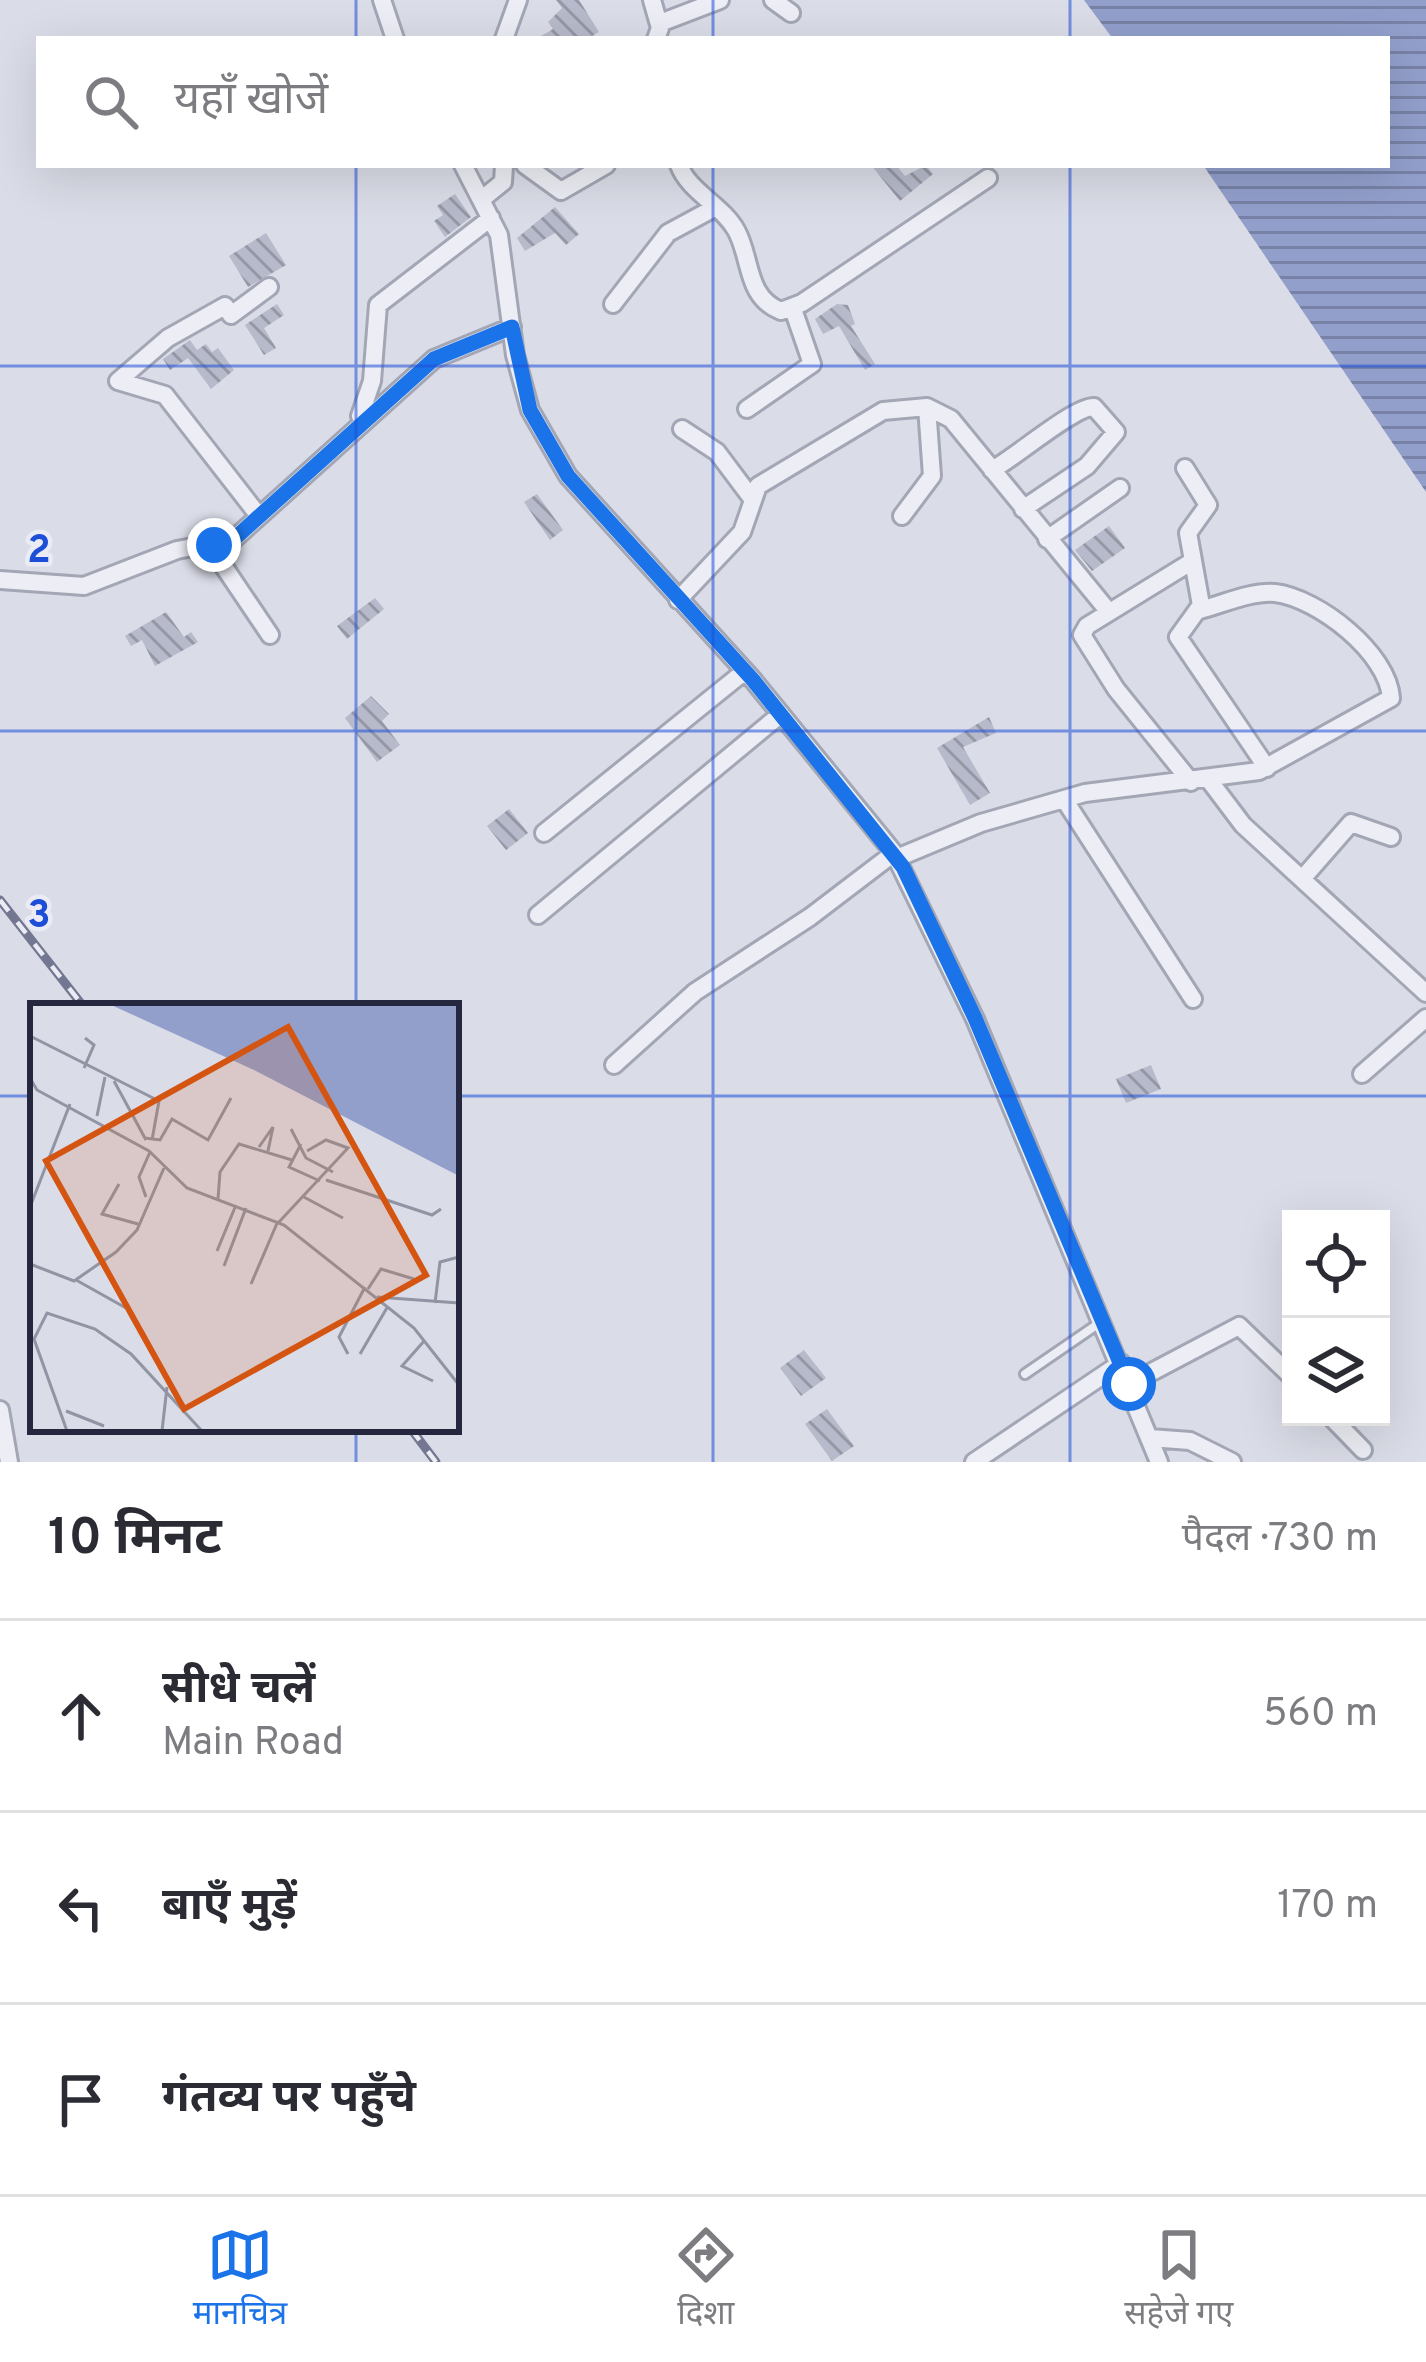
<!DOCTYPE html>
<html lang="hi">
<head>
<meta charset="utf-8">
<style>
	body { margin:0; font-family:Overpass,"Noto Sans Devanagari",sans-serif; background:#f7f7f7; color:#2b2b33 }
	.controls { position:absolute; right:36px; bottom:36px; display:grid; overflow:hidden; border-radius:0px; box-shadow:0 12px 48px #0002 }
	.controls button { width:108px; height:108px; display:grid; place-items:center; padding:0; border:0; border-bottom:3px solid #e1e1e2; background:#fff; color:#2b2b33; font:60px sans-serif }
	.stop { position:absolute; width:36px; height:36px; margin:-27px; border:9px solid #1a73e8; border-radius:50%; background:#fff }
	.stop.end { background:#1a73e8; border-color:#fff; box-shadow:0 3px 12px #0008 }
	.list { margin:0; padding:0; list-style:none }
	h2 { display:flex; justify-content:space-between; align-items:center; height:156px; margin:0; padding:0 48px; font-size:51px }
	h2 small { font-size:39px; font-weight:400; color:#7c7c81 }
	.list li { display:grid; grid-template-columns:78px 1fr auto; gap:36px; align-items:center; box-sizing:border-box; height:192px; padding:0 48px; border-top:3px solid #e1e1e2 }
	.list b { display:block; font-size:45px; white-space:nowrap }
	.list p { margin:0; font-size:39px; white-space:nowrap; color:#7c7c81 }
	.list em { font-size:39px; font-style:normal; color:#7c7c81 }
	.icon { flex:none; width:66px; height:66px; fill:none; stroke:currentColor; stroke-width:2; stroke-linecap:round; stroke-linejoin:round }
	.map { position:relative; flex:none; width:1426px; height:1462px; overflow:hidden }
	.search { position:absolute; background:#fff; box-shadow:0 12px 48px #0002; left:36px; right:36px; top:36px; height:132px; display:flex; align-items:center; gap:30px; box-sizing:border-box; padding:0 42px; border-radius:0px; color:#7c7c81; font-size:45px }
	.sheet { height:732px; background:#fff }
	nav { display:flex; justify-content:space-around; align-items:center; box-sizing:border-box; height:168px; border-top:3px solid #e1e1e2; background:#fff; font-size:33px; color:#7c7c81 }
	nav a { display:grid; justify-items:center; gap:6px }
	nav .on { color:#1a73e8 }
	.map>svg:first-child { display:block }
	.water { fill:url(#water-rules) }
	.building { fill:url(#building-back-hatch) }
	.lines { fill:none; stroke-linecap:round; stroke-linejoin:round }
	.service-casing { stroke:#a3a6b4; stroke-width:14 }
	.minor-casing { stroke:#a3a6b4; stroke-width:22 }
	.service { stroke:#edeef5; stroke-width:8 }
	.minor { stroke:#edeef5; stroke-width:16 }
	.rail-casing { stroke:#737791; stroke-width:9 }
	.rail { stroke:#eaebf4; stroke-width:4.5; stroke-dasharray:14; stroke-linecap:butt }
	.route { stroke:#1a73e8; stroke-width:15 }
	.grid { fill:none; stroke:#1d4ed8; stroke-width:3; stroke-opacity:0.55 }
	.inset-road { fill:none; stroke:#9194a3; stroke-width:3 }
	.view { fill:#d45411; fill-opacity:0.15; stroke:#d45411; stroke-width:6 }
	.inset-edge { fill:none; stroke:#24273e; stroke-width:6 }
	.grid-label { font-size:39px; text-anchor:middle; font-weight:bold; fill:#1d4ed8; stroke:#eaebf4; stroke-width:9; stroke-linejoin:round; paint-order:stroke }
</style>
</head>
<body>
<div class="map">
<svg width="1426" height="1462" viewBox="0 0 1426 1462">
	<defs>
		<pattern id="water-rules" width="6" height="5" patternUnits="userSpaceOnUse" patternTransform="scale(3)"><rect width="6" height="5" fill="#929fcb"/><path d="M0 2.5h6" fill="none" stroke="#7782a6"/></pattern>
		<pattern id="building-back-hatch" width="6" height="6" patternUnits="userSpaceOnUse" patternTransform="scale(3)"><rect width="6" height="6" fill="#b7baca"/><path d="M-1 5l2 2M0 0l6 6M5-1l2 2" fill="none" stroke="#9597a5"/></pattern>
	</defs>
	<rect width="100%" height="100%" fill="#dadce7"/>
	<path class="water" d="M1084 0H1426V492L1203 165H1387V39H1113Z"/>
	<path class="building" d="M556 0H579L599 32 587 39H536L553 29 548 22 562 8Z
		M871 165H896L905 176 926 165 933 174 900 201Z
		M455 194 471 217 445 237 434 221 443 215 437 206Z
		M555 207 579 234 566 245 555 233 525 251 517 238Z
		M266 233 286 265 248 287 229 256Z
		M277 304 284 315 264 328 276 348 264 355 245 325Z
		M837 304 848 305 855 324 851 326 875 364 865 370 839 326 823 334 815 319Z
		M190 340 197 350 206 344 212 352 218 348 234 370 211 389 188 358 170 370 163 359Z
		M537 494 563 530 550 540 524 502Z
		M1109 526 1125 548 1092 571 1075 550Z
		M375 598 384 609 347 639 337 626Z
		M166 612 184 637 191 632 198 642 155 666 142 640 131 646 125 636Z
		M371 696 389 714 382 721 400 745 377 762 345 718Z
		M989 717 996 733 963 747 990 793 970 805 937 748Z
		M509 809 528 833 506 850 487 826Z
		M1151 1065 1161 1089 1126 1103 1116 1079Z
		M804 1350 826 1378 801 1396 780 1368Z
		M827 1409 854 1446 832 1461 805 1424Z"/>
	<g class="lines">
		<g class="service-casing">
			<path id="service" d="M1025 1374 1098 1324"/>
		</g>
		<g class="minor-casing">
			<path id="minor" d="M382 0 395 39
				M652 0 660 28 656 39
				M773 0 791 13
				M660 23 720 0
				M504 39 518 0
				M463 165 499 235 515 355 530 410 568 476 753 680 894 853 975 1019 1159 1462
				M525 165 561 191 606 165
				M679 165C689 192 722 205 736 230 752 258 745 297 781 311L802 303 988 178
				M482 199 503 182 504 165
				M613 304 668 233 716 207
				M747 409 812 364 793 309
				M360 416 372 381 378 305 491 218
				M682 429 717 452 753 500
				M1185 468 1208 505 1188 533 1201 605 1178 637 1267 768
				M992 470C1017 456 1075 406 1094 407L1116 432 1087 466 1023 509
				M259 516 165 395 118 381 168 338 225 306 231 315 269 287
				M902 516 932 476 927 407
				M1047 539 1120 488
				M210 546 270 635
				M0 580 84 586 177 550 234 539 434 359 512 327
				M678 600 742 532 758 486 883 411 927 407 951 419 1109 612
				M1209 780 1243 825 1426 993
				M1191 782 1116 689 1082 635 1087 626 1191 562
				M1064 799 1193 999
				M544 833 745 671
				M897 858 981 823 1085 793 1259 771 1391 698C1388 653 1318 598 1275 593 1251 591 1223 604 1200 610
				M1302 879 1351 823 1391 837
				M538 915 781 714
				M614 1065 695 992 810 917 894 853
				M1362 1074 1426 1018
				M1129 1384 1239 1326 1291 1376
				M0 1410 9 1462
				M1331 1417 1363 1450
				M1150 1438 1190 1441 1232 1462
				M974 1462 1121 1363"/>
		</g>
		<use href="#service" class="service"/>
		<use href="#minor" class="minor"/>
		<g class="rail-casing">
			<path id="rail" d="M0 900 83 1006
				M411 1429 436 1462"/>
		</g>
		<use href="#rail" class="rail"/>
	</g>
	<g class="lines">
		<path class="route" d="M214 545 234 539 434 359 512 327 530 410 568 476 753 680 903 867 975 1018 1129 1384"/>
	</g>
	<path class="grid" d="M356 0V39M713 0V39M1070 0V39M356 165V1006M713 165V1462M1070 165V1462M0 366H1426M0 731H1426M0 1096H33M456 1096H1426M356 1429V1462"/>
	<g transform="translate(30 1003)">
		<rect width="429" height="429" fill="#dadce7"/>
		<path d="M79 1H429V173L224 67Z" fill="#929fcb"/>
		<path class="inset-road" d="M0 33 129 98 122 137M54 65 64 42 55 35M0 75 7 87 119 148 157 185 254 222 384 325 429 382M84 78 116 137M67 113 75 74M261 126 276 155 303 169M115 135 130 137 142 116 178 137 201 95M271 141 259 164 290 178M229 144 243 124 238 148M296 177 402 212 411 206M89 181 72 211 108 221M272 193 313 215M116 194 109 174 120 149M188 196 190 169 209 141 262 157M0 204 40 101M249 219 318 145 296 137 277 148M187 248 206 202M0 261 44 278 86 249 107 227 134 165M194 263 216 205M46 277 96 305M221 281 248 218M338 286 351 266 384 276M347 294 429 300M405 300 410 259 429 254M395 337 372 363 403 378M318 351 309 334 335 284M330 351 358 303M36 408 74 423M37 428 4 336 17 310 65 326 101 351 172 428M132 428 137 384"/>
		<path class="view" d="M258 24 396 272 154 406 16 158Z"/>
		<rect width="429" height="429" class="inset-edge"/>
	</g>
	<g class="grid-label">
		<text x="39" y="562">2</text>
		<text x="39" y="927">3</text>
	</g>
</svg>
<div class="controls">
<button><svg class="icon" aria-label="locate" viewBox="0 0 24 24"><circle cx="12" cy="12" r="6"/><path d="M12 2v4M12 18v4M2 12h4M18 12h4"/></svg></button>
<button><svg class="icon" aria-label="layers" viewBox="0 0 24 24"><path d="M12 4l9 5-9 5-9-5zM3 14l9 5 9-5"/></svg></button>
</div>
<div class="stop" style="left:1129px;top:1384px"></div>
<div class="stop end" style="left:214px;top:545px"></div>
<div class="search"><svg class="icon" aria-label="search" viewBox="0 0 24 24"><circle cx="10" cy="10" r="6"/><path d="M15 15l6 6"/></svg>यहाँ खोजें</div>
</div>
<section class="sheet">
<h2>10 मिनट<small>पैदल · 730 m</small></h2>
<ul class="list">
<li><svg class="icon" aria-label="ahead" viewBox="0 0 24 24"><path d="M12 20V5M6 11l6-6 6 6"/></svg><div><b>सीधे चलें</b><p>Main Road</p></div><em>560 m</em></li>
<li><svg class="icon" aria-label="left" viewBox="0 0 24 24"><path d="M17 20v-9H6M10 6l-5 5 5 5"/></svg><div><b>बाएँ मुड़ें</b></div><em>170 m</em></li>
<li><svg class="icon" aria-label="arrive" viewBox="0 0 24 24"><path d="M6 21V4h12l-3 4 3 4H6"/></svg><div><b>गंतव्य पर पहुँचे</b></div></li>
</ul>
</section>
<nav>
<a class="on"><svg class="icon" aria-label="map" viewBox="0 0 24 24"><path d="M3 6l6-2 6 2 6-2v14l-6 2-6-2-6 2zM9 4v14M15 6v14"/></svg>मानचित्र</a>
<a><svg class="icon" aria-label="directions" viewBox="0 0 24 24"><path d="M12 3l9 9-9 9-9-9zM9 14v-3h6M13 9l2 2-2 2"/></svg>दिशा</a>
<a><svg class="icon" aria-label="saved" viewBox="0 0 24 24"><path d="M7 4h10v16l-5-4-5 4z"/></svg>सहेजे गए</a>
</nav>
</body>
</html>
